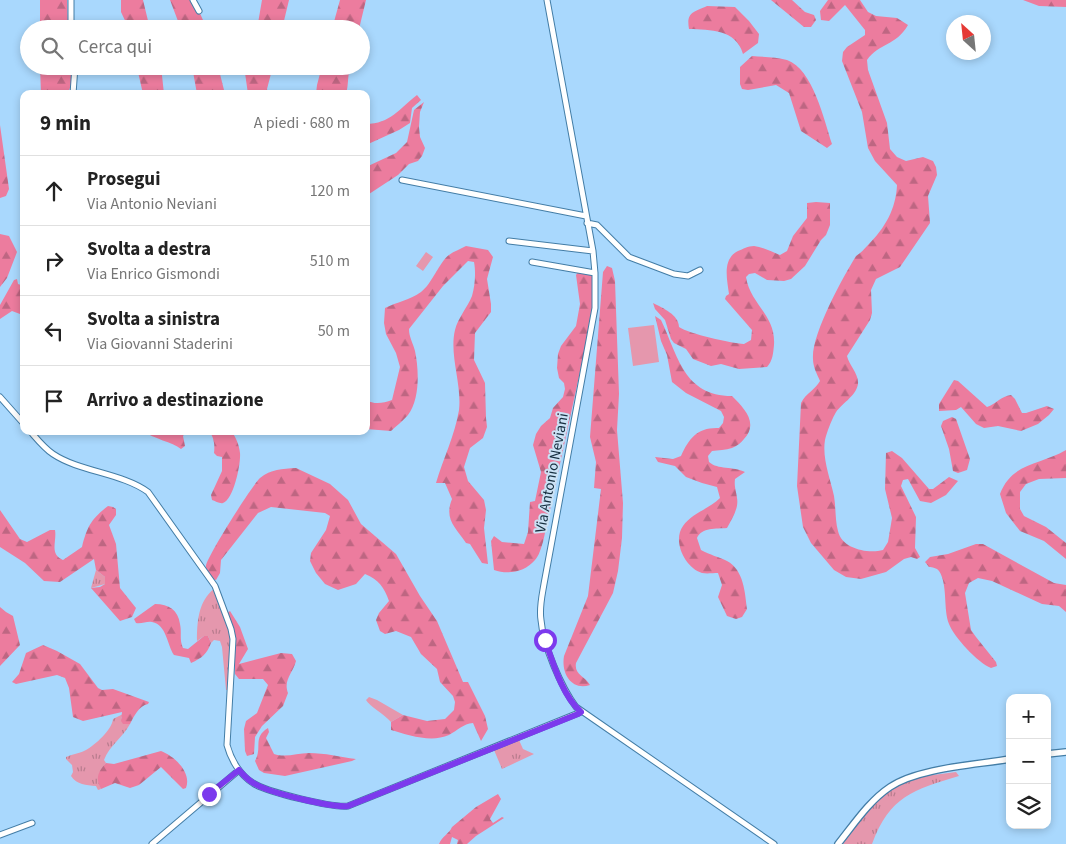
<!DOCTYPE html>
<html lang="it">
<head>
<meta charset="utf-8">
<style>
	body { margin:0; font-family:"Source Sans 3",sans-serif; background:#f2f2f2; color:#222 }
	.controls { position:absolute; right:15px; bottom:15px; display:grid; overflow:hidden; border-radius:10px; box-shadow:0 2px 8px #0003 }
	.controls button { width:45px; height:45px; display:grid; place-items:center; padding:0; border:0; border-bottom:1px solid #e0e0e0; background:#fff; color:#222; font:25px sans-serif }
	.compass { position:absolute; left:946px; top:15px; width:45px; height:45px; border-radius:50%; background:#fff; box-shadow:0 2px 8px #0003; rotate:333deg }
	.stop { position:absolute; width:15px; height:15px; margin:-11px; border:4px solid #7c3aed; border-radius:50%; background:#fff }
	.stop.end { background:#7c3aed; border-color:#fff; box-shadow:0 1px 5px #0008 }
	.list { margin:0; padding:0; list-style:none }
	h2 { display:flex; justify-content:space-between; align-items:center; height:65px; margin:0; padding:0 20px; font-size:21px }
	h2 small { font-size:16px; font-weight:400; color:#767676 }
	.list li { display:grid; grid-template-columns:32px 1fr auto; gap:15px; align-items:center; box-sizing:border-box; height:70px; padding:0 20px; border-top:1px solid #e0e0e0 }
	.list b { display:block; font-size:19px; white-space:nowrap }
	.list p { margin:0; font-size:16px; white-space:nowrap; color:#767676 }
	.list em { font-size:16px; font-style:normal; color:#767676 }
	.icon { flex:none; width:28px; height:28px; fill:none; stroke:currentColor; stroke-width:2; stroke-linecap:round; stroke-linejoin:round }
	.map { position:relative; flex:none; width:1066px; height:844px; overflow:hidden }
	.search { position:absolute; background:#fff; box-shadow:0 2px 8px #0003; left:20px; top:20px; width:350px; height:55px; display:flex; align-items:center; gap:12px; box-sizing:border-box; padding:0 18px; border-radius:28px; color:#767676; font-size:19px }
	.panel { position:absolute; background:#fff; box-shadow:0 2px 8px #0003; left:20px; top:90px; width:350px; height:345px; border-radius:10px }
	.map>svg:first-child { display:block }
	.grass { fill:url(#grass-tufts) }
	.forest { fill:url(#forest-firs) }
	.garden { fill:#e597ad }
	.lines { fill:none; stroke-linecap:round; stroke-linejoin:round }
	.minor-casing { stroke:#437da6; stroke-width:7 }
	.tertiary-casing { stroke:#437da6; stroke-width:8 }
	.minor { stroke:#fff; stroke-width:5 }
	.tertiary { stroke:#fff; stroke-width:5.5 }
	.route { stroke:#7c3aed; stroke-width:6 }
	.labels { text-anchor:middle; dominant-baseline:central; stroke-width:4; stroke-linejoin:round; paint-order:stroke }
	.street-label { font-size:15px; fill:#162e3f; stroke:#cbe2f5 }
</style>
</head>
<body>
<div class="map">
<svg width="1066" height="844" viewBox="0 0 1066 844">
	<defs>
		<pattern id="grass-tufts" width="24" height="20" patternUnits="userSpaceOnUse" patternTransform="scale(1.25)"><rect width="24" height="20" fill="#e597ad"/><path d="M3 7l-1-3M5 7V3M7 7l1-3M15 17l-1-3M17 17v-4M19 17l1-3" fill="none" stroke="#b97c8e"/></pattern>
		<pattern id="forest-firs" width="22" height="20" patternUnits="userSpaceOnUse" patternTransform="scale(1.25)"><rect width="22" height="20" fill="#ec7c9e"/><path d="M5 1l3.5 6h-7zM16 11l3.5 6h-7z" fill="#be6682"/></pattern>
	</defs>
	<rect width="100%" height="100%" fill="#a9d8fd"/>
	<path class="grass" d="M96 570 105 577V584L91 588Z
		M214 589 231 637 228 690H226L222 647 220 641 214 640 211 643 208 636H204L197 641C197 623 198 601 214 589Z
		M369 697 377 700 403 715 391 722C384 714 369 706 366 700Z
		M123 714 121 718 123 723 130 724C123 737 109 746 104 760L106 763C99 771 96 779 101 789L98 790 96 786C86 785 77 785 71 776L73 772 72 765 66 759V757C73 754 81 753 86 750 95 745 112 730 113 719Z
		M519 740 523 749 534 754 502 769 494 750Z
		M956 772 959 776C913 790 890 796 872 844H843C862 818 884 785 917 777 930 775 944 774 956 772Z"/>
	<path class="forest" d="M40 0H67L68 29H40Z
		M121 0H143L150 29H129L121 12Z
		M170 0H194L207 29H181Z
		M262 0H289L282 29H257Z
		M340 0H366L359 29H332Z
		M771 0H792L805 12 814 15 816 20 811 27H804Z
		M828 0H860L868 12 876 16 897 18 908 25C896 46 879 43 867 60L868 70 887 123 890 149 897 157 906 161 923 157 933 161 936 167 937 175 928 196 930 223 900 267 876 279 871 290 872 313 870 320 847 356C849 365 859 374 858 384 856 397 840 404 835 414 831 421 827 432 825 440 822 458 830 478 834 496 836 508 835 520 838 531 842 549 868 554 883 550L888 542 892 518 885 489 886 453 892 451 902 458 929 489H933L949 477 958 481 946 495 931 503 920 501 908 479 903 480 901 486 916 517 915 548 920 557 917 559 911 557 904 559 886 572 861 579 846 577 834 570 811 543 803 527 797 486 801 403C806 393 815 390 820 381 817 374 813 367 813 359 811 335 843 277 856 256 861 253 864 249 868 245 885 228 896 209 897 185L875 161 868 148 862 112 842 61 843 52 847 47 865 35V30L845 5 829 21 821 20 820 11Z
		M1023 0H1066V7L1039 6Z
		M707 6 735 7 749 21 759 34 758 43 743 54C736 29 710 30 689 29 686 12 694 12 707 6Z
		M752 56C763 57 777 57 787 60 813 69 824 120 832 144L827 148 801 131 789 93 776 85 748 90 742 89 740 84V67Z
		M40 66H71L72 84 68 92 41 94Z
		M134 66H161L164 94H143L138 72Z
		M192 66H218L225 94H197Z
		M244 66H273L267 89 268 94H248Z
		M322 66H351C347 75 349 84 346 94H316L317 85Z
		M417 95 421 100 412 108 410 123 399 130 366 145V124C390 124 400 108 417 95Z
		M424 102 420 112 419 127 420 137 425 148 422 156 418 161 409 164 398 175 366 196V167L396 153 407 142 414 110Z
		M0 125 9 189 6 196 0 198Z
		M816 202 830 203V225L826 235 821 240 805 266 791 279 784 281 767 280 755 273 749 274 746 277C750 304 776 315 774 345 773 354 773 360 767 367L739 369 721 364 711 366 693 359 686 349 674 343 671 339 665 320 655 309 653 303C663 308 679 315 679 327 689 334 731 343 744 344L751 340 752 330 725 299 726 296 729 294C727 279 722 259 738 251 743 249 748 246 754 246 763 247 772 252 780 255L787 251 793 236 807 218V203Z
		M0 234 9 236 17 252 7 278 0 287Z
		M466 246 488 250 493 257 487 279 491 304V312L475 333 474 360 485 383 486 418 487 427 483 438 470 448 464 467 468 481 484 500 486 510 484 528 488 564 482 563 470 544 466 543C455 527 444 519 452 499L445 483H436C443 459 455 435 459 410 462 384 449 355 455 330 458 318 467 308 472 296 475 286 476 272 474 262L468 261 443 286 409 329C409 337 413 343 415 351 419 370 420 399 408 415 403 421 396 426 391 431L366 429V400C375 405 383 403 392 400L400 367 396 353 386 334 384 323 385 308C397 302 410 300 421 292 432 284 440 261 449 255 454 251 461 249 466 246Z
		M607 266 612 268 615 281 619 394 617 430 623 503 622 538 618 571 613 593 576 663C574 675 585 676 590 685 571 691 561 673 564 656L588 596 601 489 594 488 596 462 590 437 603 272Z
		M578 272 592 273 594 277 593 312 543 542C541 548 539 556 535 560 525 572 508 575 494 570L491 541 494 536 502 542 524 544 528 532 530 502 535 501 541 472 533 445 536 434 541 426 550 418 553 408 563 397 565 389 564 383 559 378 557 368 558 354 561 346 576 326 580 304 576 275Z
		M17 279 18 284 24 286V319L20 314 12 311 0 319V305L14 280Z
		M655 316 661 320C678 356 684 396 732 396 744 408 759 423 744 439 741 443 737 446 732 448 726 450 718 450 712 451L708 456 709 462C718 470 733 466 745 472L735 479C734 487 736 490 737 498 739 508 732 519 727 528 716 529 702 527 697 538L701 550C710 555 719 557 727 561 744 570 745 593 747 609L742 617 736 619 727 616 718 597 722 585 718 573C713 573 707 574 702 573 685 568 672 541 683 526 692 513 709 509 720 498L717 487 702 483 686 477 675 466 658 462 655 457 673 459 681 456C689 438 698 427 719 428L723 423 724 417 721 411 686 393 672 382 667 355 661 341Z
		M954 380 958 381 987 407C996 404 1001 396 1011 395L1015 399 1022 413H1026L1047 406 1054 409 1049 415 1038 424 1021 431 998 426 984 428 976 424 961 407 956 410 939 411V404Z
		M952 417 956 419 970 459 967 470 958 473 953 471 949 449 941 426 943 421Z
		M143 431H187L183 436 185 446 181 449C172 442 154 439 143 431Z
		M209 431H231C236 437 239 445 240 453 241 463 234 499 223 503 220 504 215 501 212 500L211 495 222 471V457L217 456 214 453C215 445 214 437 209 431Z
		M1066 450V478L1039 479 1026 484 1020 492V509L1024 516 1046 527 1066 543V559L1044 541 1020 531 1006 513 1000 494C1012 462 1041 465 1066 450Z
		M296 468 330 484 348 500 361 524 396 554 420 596 437 621 463 682H468L485 716 488 729 481 741 473 723C463 724 458 730 449 735 431 743 408 735 391 730V722L403 715 427 721 445 719 454 710 455 702 453 696 440 682 437 669 421 654 411 637 396 631 385 634 380 631 376 620 379 613 389 601C384 587 379 580 365 574L356 584 338 590 325 584 316 573 310 561 311 553 326 530 330 516 325 513 271 507 258 513 221 560 220 573 216 580 212 579C210 575 205 571 206 566 206 558 253 484 260 478 271 469 282 469 296 468Z
		M108 506 113 507 116 509V515L109 525 116 544 120 588 136 608 132 617 120 621 91 588 100 587 105 584V577L96 570 94 559 60 582 44 581 25 563 0 547V510L20 539 27 542 50 530H55C57 542 49 554 63 560L82 547C87 527 91 519 108 506Z
		M976 544H983L1054 583 1066 585V612L1059 606 1042 604 992 581 978 578 969 583 965 593 971 630 976 637 996 662 997 666 991 668C978 663 954 637 949 624 943 609 948 584 939 571 937 568 932 567 929 567L925 562 930 557 948 554Z
		M155 604C169 604 178 610 180 624 182 633 179 639 183 648L188 649 204 636H208L211 643C207 654 202 658 191 663L189 658 174 655C167 645 167 625 152 622 147 621 142 624 136 623L134 619Z
		M0 607 6 612 13 616 20 645 0 666Z
		M230 611 240 627 248 649 239 664 281 653 292 654 296 661C293 673 283 680 288 693L283 706 262 726 255 737 254 754 247 756 245 751 244 729 246 721 257 713 268 685 263 679H239L235 674 234 629 227 613Z
		M43 645 57 651 80 664 98 688 102 690 113 689 149 702 148 704C139 706 134 716 130 724H123L121 721 122 712 83 721 73 717 69 688 65 678 57 675 16 684 12 682 19 674 26 653Z
		M268 728 269 732 266 738 274 754C286 758 297 753 309 753 325 753 340 757 356 759L352 761 285 776 264 773 259 770 255 761C263 747 252 738 268 728Z
		M161 751C174 756 192 772 186 788L183 789 161 767 139 785 130 788 115 783 101 789C95 778 98 772 106 763L114 764Z
		M498 794 501 799 490 819 493 823 502 817 504 818 476 836 467 844H457L458 840 452 837 450 844H439C442 836 449 834 452 827L476 807Z"/>
	<path class="garden" d="M426 252 433 257 423 271 416 266Z
		M654 325 659 362 633 366 628 328Z"/>
	<g class="lines">
		<g class="minor-casing">
			<path id="minor" d="M71 0V29
				M193 0 199 11
				M547 0 593 251 595 273V308L544 584C542 596 539 608 541 620 543 645 561 687 576 707L774 844
				M73 94 75 66
				M402 180 586 216
				M587 223 597 225 629 257 674 274 688 276 700 270
				M509 241 593 251
				M532 262 595 273
				M0 397 24 424
				M30 431C37 439 44 448 53 454 80 472 122 473 148 492L215 586 231 629 233 639 227 745C231 760 240 775 253 783 266 792 333 808 348 806L581 712
				M0 835 32 823
				M152 844 239 770"/>
		</g>
		<g class="tertiary-casing">
			<path id="tertiary" d="M1047 754 1066 752
				M838 844C854 824 869 801 890 787 918 768 975 765 1010 759"/>
		</g>
		<use href="#minor" class="minor"/>
		<use href="#tertiary" class="tertiary"/>
	</g>
	<g class="lines">
		<path class="route" d="M209 794 239 770C244 776 250 782 257 785 271 793 333 808 348 806L578 714 581 712C562 695 553 663 545 640"/>
	</g>
	<g class="labels">
		<g class="street-label">
			<text transform="translate(552 473) rotate(-79)">Via Antonio Neviani</text>
		</g>
	</g>
</svg>
<div class="controls">
<button>+</button>
<button>−</button>
<button><svg class="icon" aria-label="layers" viewBox="0 0 24 24"><path d="M12 4l9 5-9 5-9-5zM3 14l9 5 9-5"/></svg></button>
</div>
<svg class="compass" viewBox="-18 -18 36 36"><path d="M0-13l5 13h-10z" fill="#e53935"/><path d="M0 13l5-13h-10z" fill="#767676"/></svg>
<div class="stop" style="left:545px;top:640px"></div>
<div class="stop end" style="left:209px;top:794px"></div>
<div class="search"><svg class="icon" aria-label="search" viewBox="0 0 24 24"><circle cx="10" cy="10" r="6"/><path d="M15 15l6 6"/></svg>Cerca qui</div>
<section class="panel">
<h2>9 min<small>A piedi · 680 m</small></h2>
<ul class="list">
<li><svg class="icon" aria-label="ahead" viewBox="0 0 24 24"><path d="M12 20V5M6 11l6-6 6 6"/></svg><div><b>Prosegui</b><p>Via Antonio Neviani</p></div><em>120 m</em></li>
<li><svg class="icon" aria-label="right" viewBox="0 0 24 24"><path d="M7 20v-9h11M14 6l5 5-5 5"/></svg><div><b>Svolta a destra</b><p>Via Enrico Gismondi</p></div><em>510 m</em></li>
<li><svg class="icon" aria-label="left" viewBox="0 0 24 24"><path d="M17 20v-9H6M10 6l-5 5 5 5"/></svg><div><b>Svolta a sinistra</b><p>Via Giovanni Staderini</p></div><em>50 m</em></li>
<li><svg class="icon" aria-label="arrive" viewBox="0 0 24 24"><path d="M6 21V4h12l-3 4 3 4H6"/></svg><div><b>Arrivo a destinazione</b></div></li>
</ul>
</section>
</div>
</body>
</html>
